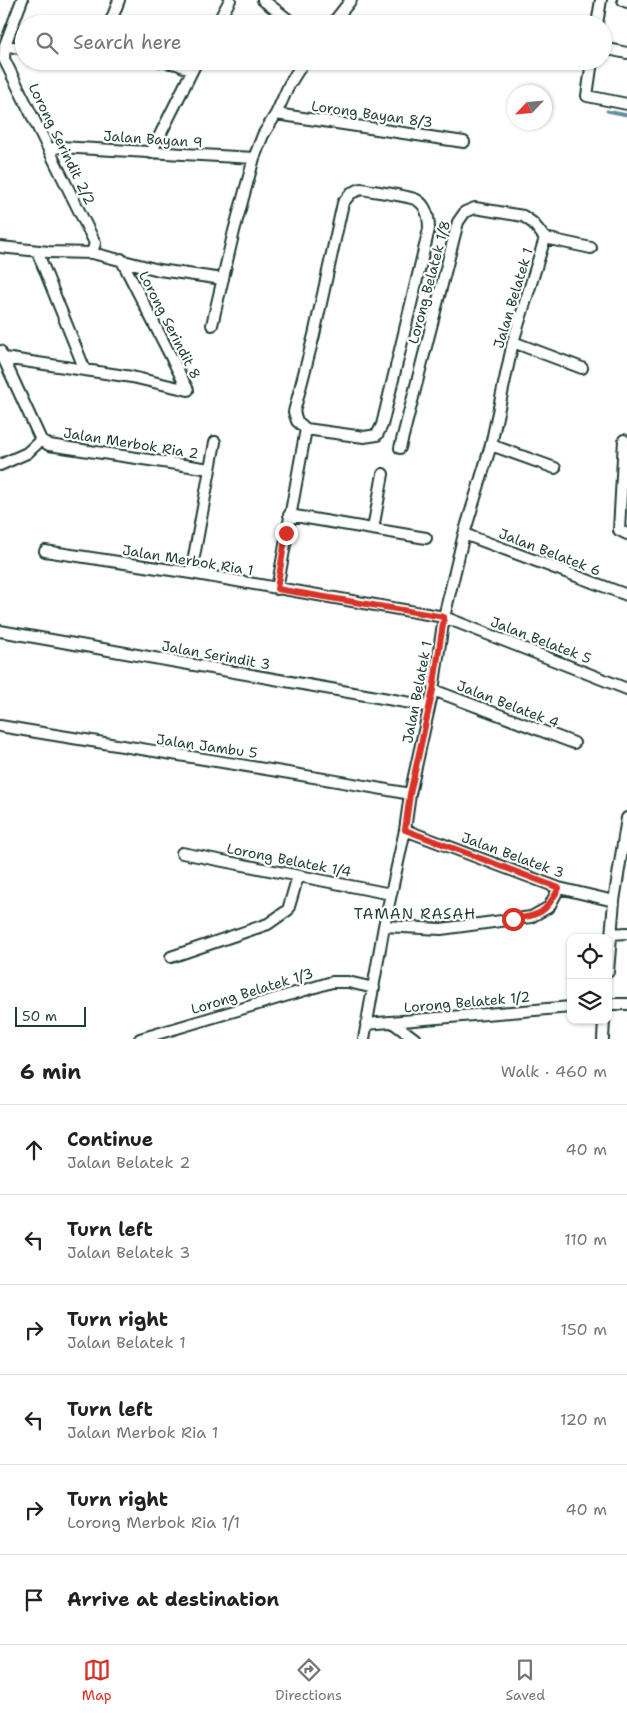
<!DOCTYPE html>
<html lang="en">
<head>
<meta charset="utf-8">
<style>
	body { margin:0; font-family:"Shantell Sans",sans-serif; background:#f6f6f6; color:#202124 }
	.controls { position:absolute; right:15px; bottom:15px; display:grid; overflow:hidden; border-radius:10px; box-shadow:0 1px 4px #0004 }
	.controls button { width:45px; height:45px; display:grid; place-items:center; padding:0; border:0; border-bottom:1px solid #e0e0e0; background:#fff; color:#202124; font:25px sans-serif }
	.compass { position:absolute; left:507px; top:85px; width:45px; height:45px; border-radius:50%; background:#fff; box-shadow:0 1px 4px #0004; rotate:244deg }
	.scale { position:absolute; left:15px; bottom:12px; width:71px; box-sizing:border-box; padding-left:5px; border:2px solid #1f3d34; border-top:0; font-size:14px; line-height:18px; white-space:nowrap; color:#1f3d34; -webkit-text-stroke:4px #fff; paint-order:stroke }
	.stop { position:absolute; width:15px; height:15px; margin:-11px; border:4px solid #d93025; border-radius:50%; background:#fff }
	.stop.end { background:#d93025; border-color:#fff; box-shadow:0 1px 5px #0008 }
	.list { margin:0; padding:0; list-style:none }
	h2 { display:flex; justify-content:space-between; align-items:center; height:65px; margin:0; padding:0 20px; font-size:21px }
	h2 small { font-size:16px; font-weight:400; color:#757577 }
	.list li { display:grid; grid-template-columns:32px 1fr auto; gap:15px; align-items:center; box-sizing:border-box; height:90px; padding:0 20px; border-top:1px solid #e0e0e0 }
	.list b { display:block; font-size:19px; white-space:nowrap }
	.list p { margin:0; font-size:16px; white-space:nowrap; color:#757577 }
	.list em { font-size:16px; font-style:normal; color:#757577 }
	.icon { flex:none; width:28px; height:28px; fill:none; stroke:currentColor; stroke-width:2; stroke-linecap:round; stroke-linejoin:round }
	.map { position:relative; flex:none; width:627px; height:1039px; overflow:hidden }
	.search { position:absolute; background:#fff; box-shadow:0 1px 4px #0004; left:15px; right:15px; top:15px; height:55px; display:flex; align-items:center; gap:12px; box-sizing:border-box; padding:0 18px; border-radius:28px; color:#757577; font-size:19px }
	.sheet { height:605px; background:#fff }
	nav { display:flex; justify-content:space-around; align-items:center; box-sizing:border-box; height:70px; border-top:1px solid #e0e0e0; background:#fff; font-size:14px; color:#757577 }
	nav a { display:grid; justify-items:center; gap:2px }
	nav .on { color:#d93025 }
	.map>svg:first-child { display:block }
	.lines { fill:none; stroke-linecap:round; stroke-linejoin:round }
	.stream { stroke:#638ca2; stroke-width:3 }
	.street-casing { stroke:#1f3d34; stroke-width:14 }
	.street { stroke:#fff; stroke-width:10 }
	.route { stroke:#d93025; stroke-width:6 }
	.labels { text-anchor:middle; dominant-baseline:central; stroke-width:4.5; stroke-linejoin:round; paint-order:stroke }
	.street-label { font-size:14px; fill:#1f3d34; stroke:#fff }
	.neighbourhood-label { font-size:15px; letter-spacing:1px; fill:#1f3d34; stroke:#fff }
</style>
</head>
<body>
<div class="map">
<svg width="627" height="1039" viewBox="0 0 627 1039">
	<rect width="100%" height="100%" fill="#fff"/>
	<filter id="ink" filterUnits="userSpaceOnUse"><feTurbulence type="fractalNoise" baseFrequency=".02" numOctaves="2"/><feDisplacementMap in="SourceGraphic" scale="10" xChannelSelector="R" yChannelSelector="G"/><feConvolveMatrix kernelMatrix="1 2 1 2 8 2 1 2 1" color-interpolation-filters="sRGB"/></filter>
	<g filter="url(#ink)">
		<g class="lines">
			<path class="stream" d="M607 111 627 115"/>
			<g class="street-casing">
				<path id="street" d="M22 0 5 45 4 59 95 243 92 253
					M263 0 294 24
					M623 0 627 2
					M110 24 119 0
					M217 24 230 0
					M332 24 351 0
					M597 24 601 0
					M5 45 24 49
					M603 48 627 53
					M160 61 177 64 192 71
					M592 61 587 96 627 104
					M276 114 464 142
					M50 149 60 147 254 158
					M151 153 197 61
					M361 189C371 191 410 196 417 200 427 206 429 218 429 229L382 425 377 435 364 437 306 429 297 421 294 412 314 335 343 203 351 193Z
					M545 238 591 248
					M0 247 49 252 92 253 159 270 223 279
					M37 251 85 370
					M212 325 234 231 254 158 263 135 276 114 289 85 304 61
					M513 342 582 368
					M0 351 41 440 49 445 210 469
					M4 358 132 377 188 390 121 259
					M624 440 619 530 627 534
					M491 445 555 468
					M400 448 458 222 465 212 475 208 523 216 533 223 545 238
					M0 465 27 453 41 440
					M289 515 426 538
					M373 529 383 474
					M464 534 627 595
					M45 551 191 573 444 617 627 689
					M191 573 215 442
					M277 589 306 429
					M0 631 428 706
					M433 690 574 743
					M0 726C137 749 274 769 410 794
					M405 830 559 888 614 901
					M182 853 391 894
					M384 926 441 929 531 917 549 907 559 888
					M611 934 627 933
					M171 957 268 924 288 910 298 876
					M608 972 614 901 627 818
					M608 1004H627
					M392 1022 415 1039
					M366 1024 571 1007
					M140 1039 332 982H348L374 988
					M364 1039 384 926 405 830 410 794 433 690 444 617 464 534 491 445 513 342 545 238
					M603 1039 604 1020"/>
			</g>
			<use href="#street" class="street"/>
		</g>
	</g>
	<g class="lines" filter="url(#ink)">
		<path class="route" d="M286 533 277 589 444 617 433 690 410 794 405 830 559 888C546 912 541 916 513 919"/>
	</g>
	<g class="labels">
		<g class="street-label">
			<text transform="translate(372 114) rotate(8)">Lorong Bayan 8/3</text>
			<text transform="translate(153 139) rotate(4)">Jalan Bayan 9</text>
			<text transform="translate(62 144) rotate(64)">Lorong Serindit 2/2</text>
			<text transform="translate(429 282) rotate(-75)">Lorong Belatek 1/8</text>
			<text transform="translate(513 298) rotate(-73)">Jalan Belatek 1</text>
			<text transform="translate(170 325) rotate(63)">Lorong Serindit 8</text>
			<text transform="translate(131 443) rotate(9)">Jalan Merbok Ria 2</text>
			<text transform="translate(550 552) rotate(21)">Jalan Belatek 6</text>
			<text transform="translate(188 560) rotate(9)">Jalan Merbok Ria 1</text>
			<text transform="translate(541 640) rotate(21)">Jalan Belatek 5</text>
			<text transform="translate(216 655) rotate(10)">Jalan Serindit 3</text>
			<text transform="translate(417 692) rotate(-79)">Jalan Belatek 1</text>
			<text transform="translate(508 704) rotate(21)">Jalan Belatek 4</text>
			<text transform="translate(207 746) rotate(8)">Jalan Jambu 5</text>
			<text transform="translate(513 855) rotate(20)">Jalan Belatek 3</text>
			<text transform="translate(289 860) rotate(11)">Lorong Belatek 1/4</text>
			<text transform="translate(252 991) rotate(-17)">Lorong Belatek 1/3</text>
			<text transform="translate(467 1002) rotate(-5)">Lorong Belatek 1/2</text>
		</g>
		<g class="neighbourhood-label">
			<text x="415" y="914">TAMAN RASAH</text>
		</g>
	</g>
</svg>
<div class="controls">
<button><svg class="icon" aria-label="locate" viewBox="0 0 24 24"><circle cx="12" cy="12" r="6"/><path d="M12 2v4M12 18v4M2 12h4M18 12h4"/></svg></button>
<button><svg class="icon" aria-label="layers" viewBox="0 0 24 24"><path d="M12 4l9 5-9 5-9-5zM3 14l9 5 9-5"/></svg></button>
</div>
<svg class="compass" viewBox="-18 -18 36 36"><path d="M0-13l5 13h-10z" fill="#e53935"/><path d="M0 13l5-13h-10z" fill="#757577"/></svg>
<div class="scale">50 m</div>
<div class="stop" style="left:513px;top:919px"></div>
<div class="stop end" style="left:286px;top:533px"></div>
<div class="search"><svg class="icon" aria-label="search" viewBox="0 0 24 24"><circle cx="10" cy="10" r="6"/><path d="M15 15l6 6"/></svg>Search here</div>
</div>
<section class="sheet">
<h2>6 min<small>Walk · 460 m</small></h2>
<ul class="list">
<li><svg class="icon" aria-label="ahead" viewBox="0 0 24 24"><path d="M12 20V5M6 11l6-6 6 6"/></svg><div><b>Continue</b><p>Jalan Belatek 2</p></div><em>40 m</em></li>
<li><svg class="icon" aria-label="left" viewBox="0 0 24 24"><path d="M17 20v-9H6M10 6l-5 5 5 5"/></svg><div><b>Turn left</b><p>Jalan Belatek 3</p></div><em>110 m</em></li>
<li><svg class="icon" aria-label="right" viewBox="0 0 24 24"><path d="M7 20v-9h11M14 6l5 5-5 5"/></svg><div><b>Turn right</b><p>Jalan Belatek 1</p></div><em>150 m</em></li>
<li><svg class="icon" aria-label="left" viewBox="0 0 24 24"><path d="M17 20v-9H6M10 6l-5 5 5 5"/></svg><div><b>Turn left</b><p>Jalan Merbok Ria 1</p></div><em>120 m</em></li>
<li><svg class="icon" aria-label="right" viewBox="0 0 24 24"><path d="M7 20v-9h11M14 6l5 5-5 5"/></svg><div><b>Turn right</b><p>Lorong Merbok Ria 1/1</p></div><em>40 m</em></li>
<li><svg class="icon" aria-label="arrive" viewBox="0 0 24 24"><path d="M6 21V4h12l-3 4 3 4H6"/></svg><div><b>Arrive at destination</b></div></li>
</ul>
</section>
<nav>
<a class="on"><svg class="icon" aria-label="map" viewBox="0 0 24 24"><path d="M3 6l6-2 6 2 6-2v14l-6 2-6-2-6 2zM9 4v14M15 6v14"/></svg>Map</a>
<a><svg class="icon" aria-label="directions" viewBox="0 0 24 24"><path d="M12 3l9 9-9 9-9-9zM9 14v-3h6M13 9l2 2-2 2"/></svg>Directions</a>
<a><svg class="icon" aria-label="saved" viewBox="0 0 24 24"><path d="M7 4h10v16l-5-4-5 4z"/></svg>Saved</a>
</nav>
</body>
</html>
